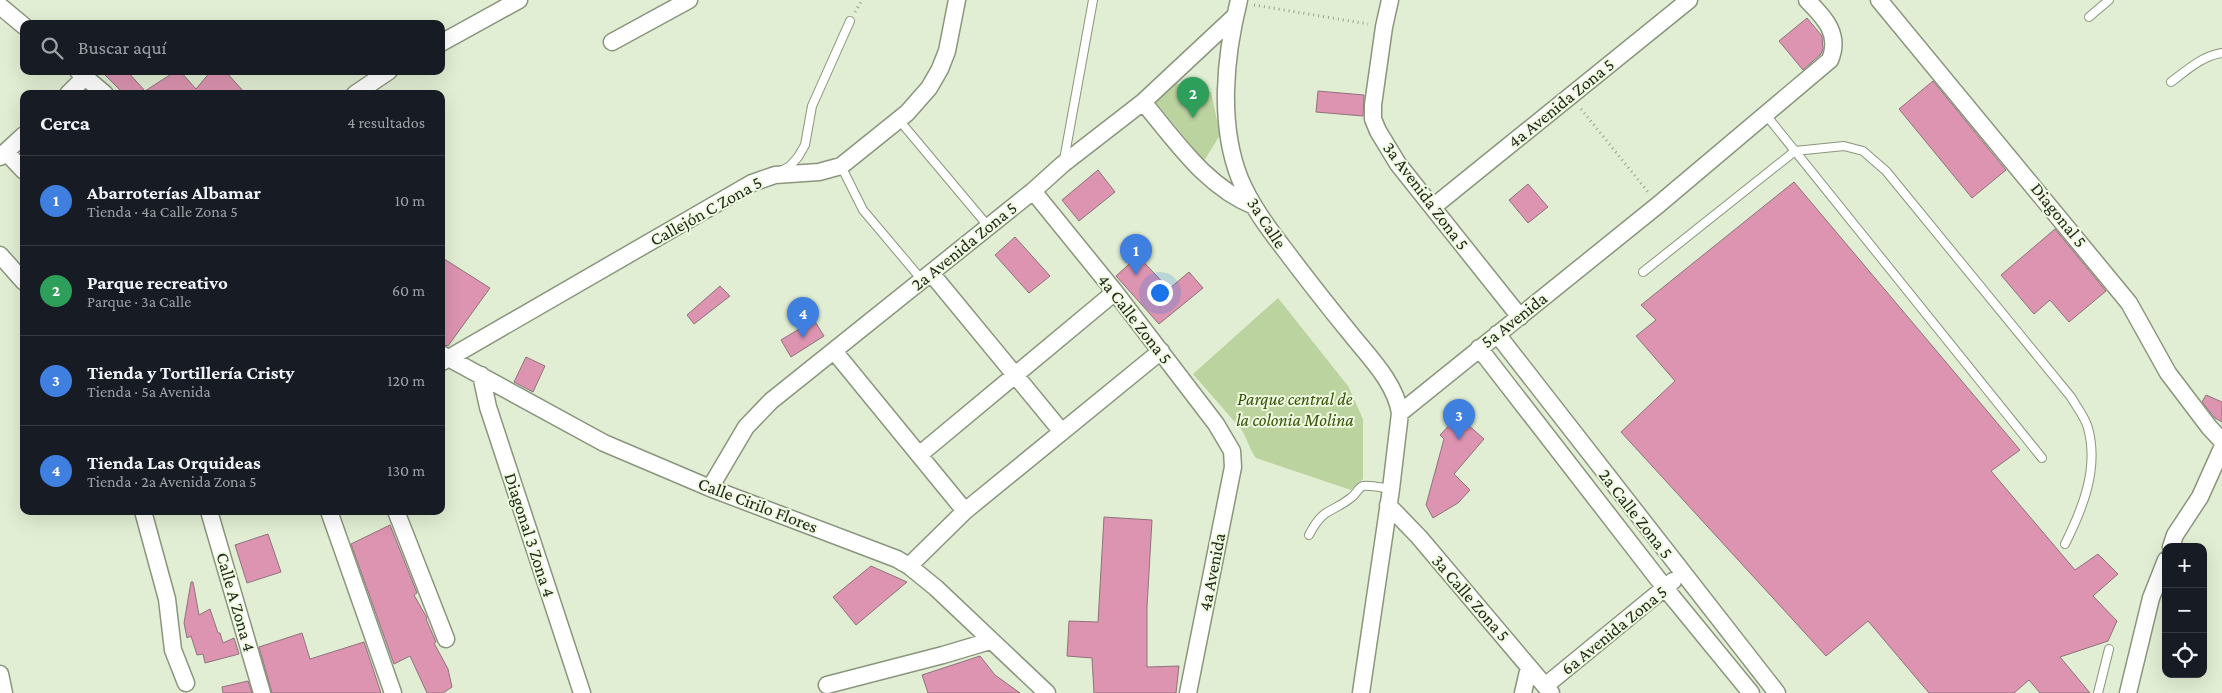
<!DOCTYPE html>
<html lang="es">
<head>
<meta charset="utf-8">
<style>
	body { margin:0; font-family:"Crimson Pro",serif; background:#20242c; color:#f1f3f6 }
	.controls { position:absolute; right:15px; bottom:15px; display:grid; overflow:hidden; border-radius:10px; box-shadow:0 5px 20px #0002 }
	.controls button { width:45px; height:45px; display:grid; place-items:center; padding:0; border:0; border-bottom:1px solid #363941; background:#171b24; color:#f1f3f6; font:25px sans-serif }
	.you { position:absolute; left:1159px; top:292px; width:18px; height:18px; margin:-12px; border:4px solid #fff; border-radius:50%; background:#1a73e8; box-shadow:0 0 0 8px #1a73e833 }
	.badge { display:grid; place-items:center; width:32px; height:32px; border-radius:50%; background:#2563eb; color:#fff; font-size:16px; font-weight:700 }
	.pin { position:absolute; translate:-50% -41px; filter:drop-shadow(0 1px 2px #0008) }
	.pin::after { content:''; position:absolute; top:26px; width:18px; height:15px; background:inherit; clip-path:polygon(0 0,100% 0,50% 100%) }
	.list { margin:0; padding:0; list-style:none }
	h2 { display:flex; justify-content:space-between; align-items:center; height:65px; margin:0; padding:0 20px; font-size:21px }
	h2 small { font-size:16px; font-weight:400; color:#9ea1a6 }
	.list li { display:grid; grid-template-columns:32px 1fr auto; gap:15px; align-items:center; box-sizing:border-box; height:90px; padding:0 20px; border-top:1px solid #363941 }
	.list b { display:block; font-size:19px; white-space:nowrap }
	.list p { margin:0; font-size:16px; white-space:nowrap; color:#9ea1a6 }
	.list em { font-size:16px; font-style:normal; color:#9ea1a6 }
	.icon { flex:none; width:28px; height:28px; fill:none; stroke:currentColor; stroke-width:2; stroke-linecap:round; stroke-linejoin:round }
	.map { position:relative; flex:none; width:2222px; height:693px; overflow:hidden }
	.search { position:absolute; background:#171b24; box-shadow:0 5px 20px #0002; left:20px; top:20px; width:425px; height:55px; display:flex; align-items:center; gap:12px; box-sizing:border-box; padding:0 18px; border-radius:10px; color:#9ea1a6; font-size:19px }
	.panel { position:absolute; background:#171b24; box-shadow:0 5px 20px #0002; left:20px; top:90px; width:425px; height:425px; border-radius:10px }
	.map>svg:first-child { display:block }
	.green { fill:#bbd39f }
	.building { fill:#dc94b0; stroke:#8e737d }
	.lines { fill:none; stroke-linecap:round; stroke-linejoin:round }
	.service-casing { stroke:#8a957d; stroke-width:10 }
	.minor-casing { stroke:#8a957d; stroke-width:19 }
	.path { stroke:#98a18d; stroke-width:3; stroke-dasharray:1 4; stroke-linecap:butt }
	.service { stroke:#fff; stroke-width:8 }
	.minor { stroke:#fff; stroke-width:16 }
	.labels { text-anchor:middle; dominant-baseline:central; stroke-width:4; stroke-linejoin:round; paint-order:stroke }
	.street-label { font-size:18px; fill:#22261c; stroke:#effbe0 }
	.park-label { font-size:18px; font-style:italic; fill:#385108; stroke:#effbe0 }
</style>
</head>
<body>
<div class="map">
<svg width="2222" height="693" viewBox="0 0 2222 693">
	<rect width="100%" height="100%" fill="#e1eed3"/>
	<path class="green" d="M1175 83 1211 92 1220 135 1204 161 1155 101Z
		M1278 298 1348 386 1363 419V479L1351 490 1256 458C1248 447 1248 439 1241 429L1193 374Z"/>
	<path class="building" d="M1807 18 1822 36 1823 49 1821 54 1803 70 1779 41Z
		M101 71H127L145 91 176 71H180L196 89 211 71H225L246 94H124Z
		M1933 81 2006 170 1972 198 1899 109Z
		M1318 91 1364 95 1363 116 1316 112Z
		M1098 170 1115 192 1079 221 1062 200Z
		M1794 182 2020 450 1991 471 2075 570 2098 554 2118 574 2093 596 2117 621 2108 641 2060 657 2090 693H2040L2029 680 2014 693H1929L1868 621 1826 656 1621 432 1675 381 1636 336 1656 320 1641 305Z
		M1528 184 1548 207 1528 223 1509 200Z
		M2055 229 2106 291 2069 322 2050 300 2034 314 2001 275Z
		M1015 237 1050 276 1029 293 995 255Z
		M1138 256 1169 289 1189 272 1203 288 1159 324 1116 276Z
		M441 257 490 288 448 346 441 344Z
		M720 286 730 296 694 324 687 315Z
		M814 320 824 336 791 357 781 340Z
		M526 357 545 366 533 392 514 382Z
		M2206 395 2222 402V422L2215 418 2202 402Z
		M1458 416 1484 439 1454 474 1470 490 1458 503 1433 518 1426 505 1444 439 1440 435Z
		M1104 517 1152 520 1147 607V667L1179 666 1176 693H1094L1092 658 1067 656 1069 621 1098 622Z
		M390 525 417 593 414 595 427 618 426 619 436 642 434 643 448 669 452 687 443 693H427L410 656 394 664 351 544Z
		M268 534 281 572 247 583 235 545Z
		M871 566 907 582 856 625 833 597Z
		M191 582H193L199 615 210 609 218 633H220L223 643 234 638 239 654 205 663 203 654 197 655 191 636 187 638 184 623Z
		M302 633 310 659 364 642 381 693H272L259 647Z
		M980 656 995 675 1020 693H928L922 675Z
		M248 681 252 693H223L222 687Z"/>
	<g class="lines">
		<g class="service-casing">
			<path id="service" d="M2089 17 2109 0
				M2171 82C2187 70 2202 56 2222 53
				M1766 115 2042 458
				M899 120 988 226
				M1064 160 1093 0
				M841 166 863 210 922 280
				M781 171 790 166 798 157 805 145 812 106 850 21
				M1643 272 1795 151 1844 146 1863 151 1886 171 2071 397C2076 406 2085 417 2088 428 2099 468 2083 508 2065 544
				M1309 535C1324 506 1331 514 1352 497 1356 494 1358 488 1363 486 1371 485 1383 488 1391 489
				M2098 693 2109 649"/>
		</g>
		<g class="minor-casing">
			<path id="minor" d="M1239 0C1225 56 1218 124 1240 179 1251 205 1268 228 1285 250 1306 278 1328 306 1350 333 1369 357 1395 382 1400 413L1391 489 1361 693
				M1390 0 1384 27 1373 105V119L1378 131 1398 164 1520 317
				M1879 0 2129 303 2168 373 2209 427 2222 441
				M0 6 24 26
				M612 42 689 0
				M441 43 519 0
				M78 71 105 94
				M68 94 85 77
				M355 94 389 71
				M1143 102C1176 141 1205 186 1254 206
				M6 152 24 171
				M0 157 24 135
				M1033 191 1115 292 1216 424 1232 451 1233 467 1188 693
				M1433 207 1689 0
				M0 255 24 282
				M931 273 1062 432
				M1497 334 1777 693
				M1479 348 1665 588 1751 693
				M834 351 965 511
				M441 354 604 443 710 488 897 559 909 566 936 588 1047 693
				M442 362 752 183 775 175 819 172 841 166 907 113 929 88 940 69 947 51 957 0
				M481 375 488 407 582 693
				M1400 413 1658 205 1830 60C1841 34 1824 17 1807 0
				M919 455 1115 292
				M710 488 746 427 771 401 1033 191 1063 164 1143 102 1234 17
				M1388 505 1419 537 1551 693
				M143 511 167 599 173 650 186 683
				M209 511 262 693
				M329 511 393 693
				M396 511 446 639
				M2171 547 2175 535 2200 497 2222 448
				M909 566 965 511 1161 351
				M0 674 4 693
				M827 685 943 655 990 641
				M1545 686 1673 581
				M1523 693 1529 667
				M2128 693 2151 598 2166 560"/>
		</g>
		<path class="path" d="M1254 5 1368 24
			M855 12 862 0
			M1581 109 1648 192"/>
		<use href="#service" class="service"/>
		<use href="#minor" class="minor"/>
	</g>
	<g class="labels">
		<g class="street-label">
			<text transform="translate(1561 103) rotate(-39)">4a Avenida Zona 5</text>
			<text transform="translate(1426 196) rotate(53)">3a Avenida Zona 5</text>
			<text transform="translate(706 211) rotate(-29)">Callejón C Zona 5</text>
			<text transform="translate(2059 215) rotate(51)">Diagonal 5</text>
			<text transform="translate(1267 223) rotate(57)">3a Calle</text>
			<text transform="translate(964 246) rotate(-39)">2a Avenida Zona 5</text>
			<text transform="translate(1135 319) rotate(52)">4a Calle Zona 5</text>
			<text transform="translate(1514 320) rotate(-38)">5a Avenida</text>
			<text transform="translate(758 505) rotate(21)">Calle Cirilo Flores</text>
			<text transform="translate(1636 514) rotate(52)">2a Calle Zona 5</text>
			<text transform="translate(530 535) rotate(72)">Diagonal 3 Zona 4</text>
			<text transform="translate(1212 572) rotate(-79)">4a Avenida</text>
			<text transform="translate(1471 598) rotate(49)">3a Calle Zona 5</text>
			<text transform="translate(236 602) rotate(74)">Calle A Zona 4</text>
			<text transform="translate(1614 630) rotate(-39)">6a Avenida Zona 5</text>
		</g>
		<g class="park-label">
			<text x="1295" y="399">Parque central de<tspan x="1295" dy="21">la colonia Molina</tspan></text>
		</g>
	</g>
</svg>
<div class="controls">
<button>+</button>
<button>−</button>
<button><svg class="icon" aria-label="locate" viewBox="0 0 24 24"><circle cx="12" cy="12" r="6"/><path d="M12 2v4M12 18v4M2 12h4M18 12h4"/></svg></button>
</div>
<div class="you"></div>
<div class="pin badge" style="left:1136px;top:275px;background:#3f7fe0">1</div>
<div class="pin badge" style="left:1193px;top:118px;background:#2e9e5b">2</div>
<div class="pin badge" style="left:1459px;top:440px;background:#3f7fe0">3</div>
<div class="pin badge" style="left:803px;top:338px;background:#3f7fe0">4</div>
<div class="search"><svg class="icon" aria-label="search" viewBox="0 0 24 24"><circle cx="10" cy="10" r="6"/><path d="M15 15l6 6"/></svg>Buscar aquí</div>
<section class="panel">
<h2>Cerca<small>4 resultados</small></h2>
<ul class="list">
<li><span class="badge" style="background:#3f7fe0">1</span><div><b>Abarroterías Albamar</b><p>Tienda · 4a Calle Zona 5</p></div><em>10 m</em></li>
<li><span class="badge" style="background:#2e9e5b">2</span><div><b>Parque recreativo</b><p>Parque · 3a Calle</p></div><em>60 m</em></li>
<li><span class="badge" style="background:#3f7fe0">3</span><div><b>Tienda y Tortillería Cristy</b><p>Tienda · 5a Avenida</p></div><em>120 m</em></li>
<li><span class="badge" style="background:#3f7fe0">4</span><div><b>Tienda Las Orquideas</b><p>Tienda · 2a Avenida Zona 5</p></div><em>130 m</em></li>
</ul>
</section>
</div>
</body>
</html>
